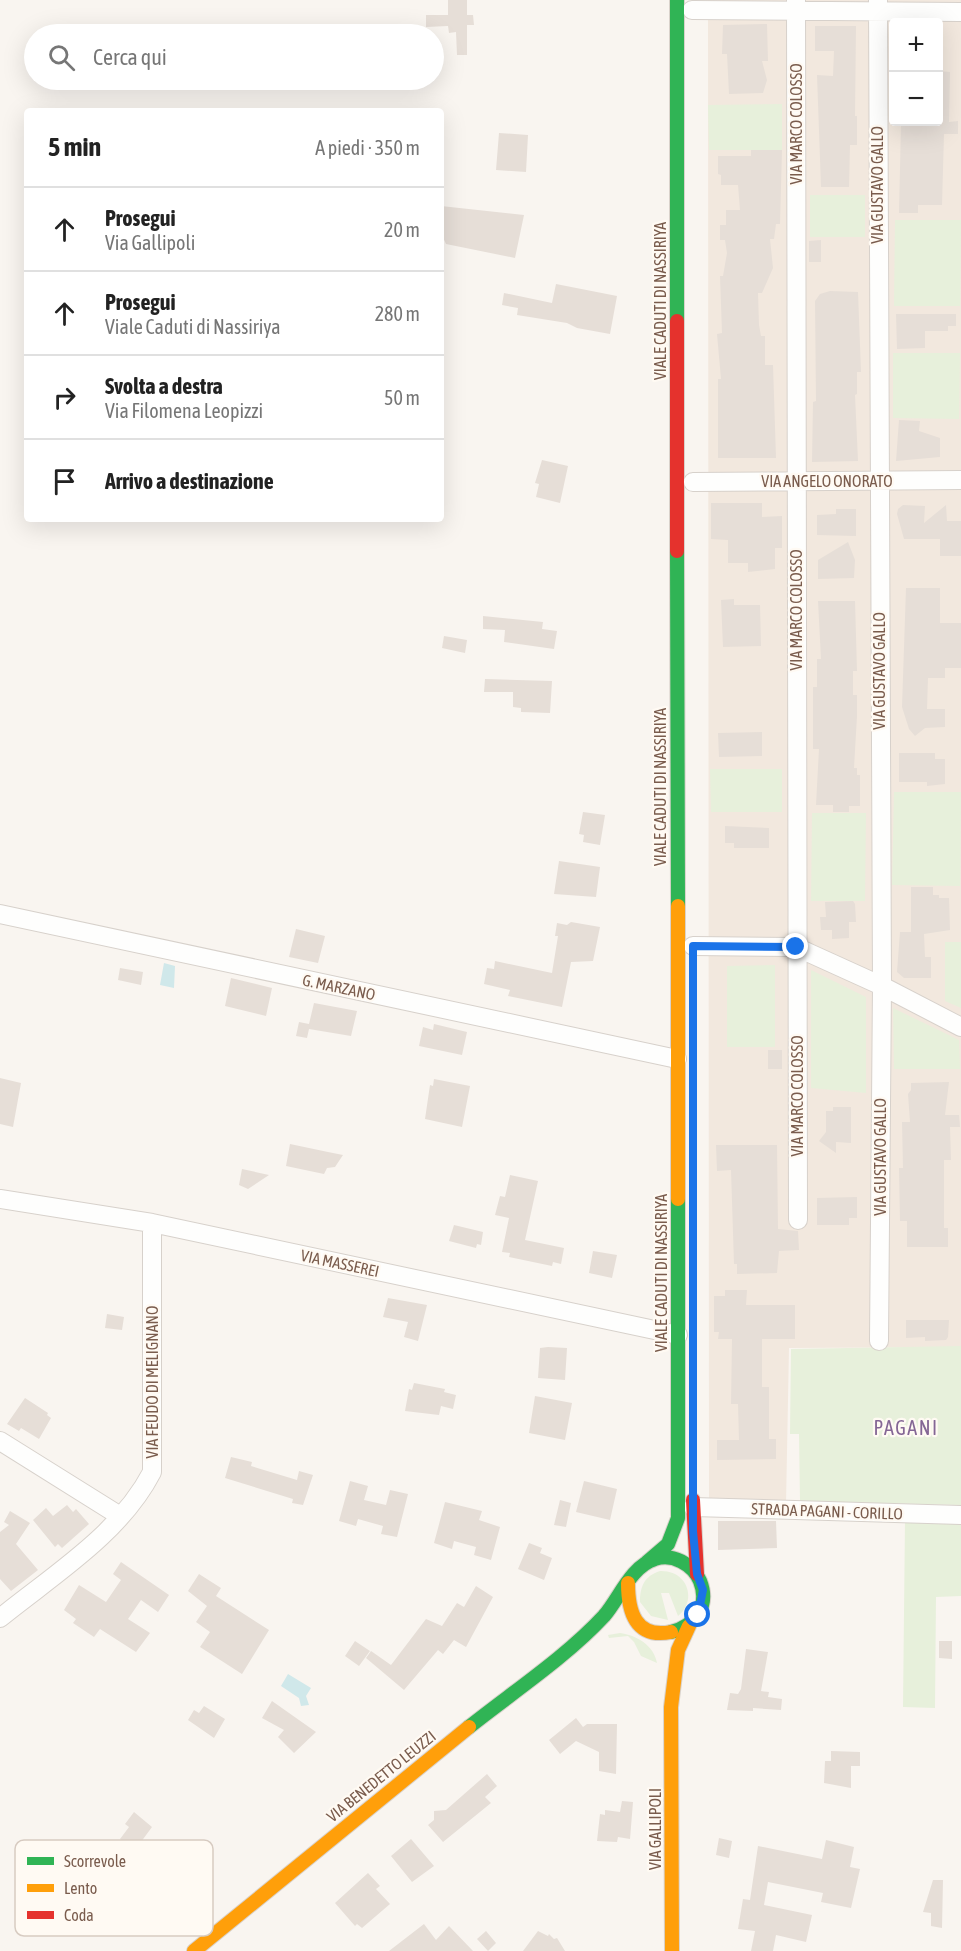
<!DOCTYPE html>
<html lang="it">
<head>
<meta charset="utf-8">
<style>
	body { margin:0; font-family:"Asap Condensed",sans-serif; background:#f6f6f6; color:#222 }
	.controls { position:absolute; right:18px; top:18px; display:grid; overflow:hidden; border-radius:6px; box-shadow:0 6px 24px #0002 }
	.controls button { width:54px; height:54px; display:grid; place-items:center; padding:0; border:0; border-bottom:2px solid #e0e0e0; background:#fff; color:#222; font:30px sans-serif }
	.stop { position:absolute; width:18px; height:18px; margin:-14px; border:4px solid #1a73e8; border-radius:50%; background:#fff }
	.stop.end { background:#1a73e8; border-color:#fff; box-shadow:0 2px 6px #0008 }
	.list { margin:0; padding:0; list-style:none }
	h2 { display:flex; justify-content:space-between; align-items:center; height:78px; margin:0; padding:0 24px; font-size:26px }
	h2 small { font-size:20px; font-weight:400; color:#767676 }
	.list li { display:grid; grid-template-columns:39px 1fr auto; gap:18px; align-items:center; box-sizing:border-box; height:84px; padding:0 24px; border-top:2px solid #e0e0e0 }
	.list b { display:block; font-size:22px; white-space:nowrap }
	.list p { margin:0; font-size:20px; white-space:nowrap; color:#767676 }
	.list em { font-size:20px; font-style:normal; color:#767676 }
	.icon { flex:none; width:33px; height:33px; fill:none; stroke:currentColor; stroke-width:2; stroke-linecap:round; stroke-linejoin:round }
	.map { position:relative; flex:none; width:961px; height:1951px; overflow:hidden }
	.search { position:absolute; background:#fff; box-shadow:0 6px 24px #0002; left:24px; top:24px; width:420px; height:66px; display:flex; align-items:center; gap:15px; box-sizing:border-box; padding:0 21px; border-radius:33px; color:#767676; font-size:22px }
	.panel { position:absolute; background:#fff; box-shadow:0 6px 24px #0002; left:24px; top:108px; width:420px; height:414px; border-radius:6px }
	.map>svg:first-child { display:block }
	.residential { fill:#f2e8de; fill-rule:evenodd }
	.green { fill:#e7f0db }
	.water { fill:#d0e8ea }
	.building { fill:#e6ded7 }
	.lines { fill:none; stroke-linecap:round; stroke-linejoin:round }
	.street-casing { stroke:#d7d1cb; stroke-width:20 }
	.fast-casing { stroke:#d9d2cb; stroke-width:16 }
	.slow-casing { stroke:#d9d2cb; stroke-width:16 }
	.jam-casing { stroke:#d9d2cb; stroke-width:16 }
	.street { stroke:#fefefd; stroke-width:18 }
	.fast { stroke:#30b455; stroke-width:14 }
	.slow { stroke:#ff9f0a; stroke-width:14 }
	.jam { stroke:#e5322d; stroke-width:14 }
	.route { stroke:#1a73e8; stroke-width:8 }
	.labels { text-anchor:middle; dominant-baseline:central; stroke-width:4.5; stroke-linejoin:round; paint-order:stroke }
	.street-label { font-size:16px; fill:#7a5c4d; stroke:#fffaf3 }
	.quarter-label { font-size:20px; letter-spacing:1.5px; fill:#846695; stroke:#fffaf3 }
	.key { fill:#fffaf3; stroke:#d7cbc1; stroke-width:1.5 }
	.key-label { font-size:16px; fill:#7a5c4d }
</style>
</head>
<body>
<div class="map">
<svg width="961" height="1951" viewBox="0 0 961 1951">
	<rect width="100%" height="100%" fill="#f9f5f0"/>
	<path class="residential" d="M708 0H961V1347L789 1348 786 1504 709 1501ZM894 22H938V122H894Z"/>
	<path class="green" d="M782 104V150H709L708 105Z
		M810 195H865V237H810Z
		M895 220H961L960 306H894Z
		M893 353H960L959 419 893 418Z
		M710 769H782V812H711Z
		M894 792H961L960 886 892 885Z
		M812 813H866L865 901H811Z
		M945 942H961V1008L945 1001Z
		M775 965V1047H727V966Z
		M811 970 866 997V1093L811 1088Z
		M893 1008 959 1040 960 1069H894Z
		M961 1346V1505L800 1501 799 1434H790L791 1349Z
		M905 1520 961 1521V1596L936 1597 935 1708 903 1707Z
		M660 1571C687 1570 698 1599 678 1616L669 1593H661L668 1620 651 1616 640 1602C640 1587 644 1576 660 1571Z
		M620 1633C636 1635 654 1645 657 1663L641 1656 634 1642 628 1636 609 1638 608 1635Z"/>
	<path class="water" d="M164 963 175 966 174 988 160 985Z
		M288 1674 311 1688 306 1696 309 1705 301 1706 299 1698 281 1686Z"/>
	<path class="building" d="M448 0H467V15H473L474 25H467V55H457L456 32 449 33 448 26 426 27V15H448Z
		M767 24 768 61H762L767 80 763 93 729 94 727 54H722L723 25Z
		M815 26H856L855 116H857V145H850L849 187H821L817 75 833 76 834 51H815Z
		M939 71 950 72 949 122 958 121V134H944L942 205H918V213H899L901 124 939 125Z
		M499 133 528 135 526 172 496 170Z
		M751 150H782L780 224H776L774 239H770L773 268 762 293H758L759 325 761 336H765V365H773L776 458H718V379H721L717 334 722 333 720 276H723L727 253 725 240H720V225H726V210H740L738 185H721V175L718 174V156H751Z
		M441 206 524 215 515 258 446 244 441 233Z
		M821 240V262H809V241Z
		M556 284 617 296 610 334 577 328 567 323 517 315 518 308 502 305 504 293 552 303Z
		M830 291 858 292 861 372H857V394L855 395 858 461 812 462 813 402 816 401 815 301 820 294Z
		M896 314H956V326H948V331H925V348L897 349Z
		M899 420 920 421 919 431 940 438V457L896 461Z
		M542 460 568 466 560 503 536 497 539 484 535 483Z
		M711 503H762V517L782 516V548H775V569L748 572V563H728V540L711 539Z
		M903 505 925 506 924 523 946 505 947 521H961V556H940V539H904L897 514 898 509Z
		M836 509H856V536L817 535V515L836 514Z
		M848 542 855 560 854 578 818 579V560Z
		M906 588H940V623H961V668H945V678H928L927 709H945V727L925 728 915 736 909 729 902 707Z
		M734 599V605H760L761 646 723 647 721 600Z
		M818 601H855L857 671H853V695H857V716L854 768H857V775H860V806H849V812H833V805H816L819 749H813V687H817V659H821Z
		M483 616 543 622 542 629 557 631 554 649 504 642 505 630 483 629Z
		M444 636 467 640 465 653 442 648Z
		M485 679 552 681 550 713 521 712V708L513 707V692H484Z
		M762 732V756L719 757 718 733Z
		M899 753H935V759H945V784L927 786V782H899Z
		M583 812 605 815 600 845 583 842 584 835 579 834Z
		M725 826 769 828V848H734V843H725Z
		M559 861 600 867 596 897 554 894Z
		M911 887H933V895H939V898H949L950 930 924 934 925 957H931V978H904L897 972 900 932H911Z
		M853 901 855 904 856 922H849V938L832 939V930H821L820 917H826L825 902Z
		M571 922 600 927 593 961 571 962 562 1007 508 996 510 990 484 984 487 968 494 969 495 961 552 973 558 936H555L557 923 567 925Z
		M296 929 325 936 318 963 289 957Z
		M120 968 143 972 141 985 118 980Z
		M231 978 272 988 266 1016 225 1006Z
		M314 1003 357 1011 351 1036 309 1029 307 1038 296 1036 299 1022 309 1024Z
		M434 1024 467 1032 462 1055 419 1046 423 1027 433 1030Z
		M768 1050H782V1069H768Z
		M0 1078 21 1083 13 1127 0 1124Z
		M434 1079 470 1086 462 1127 425 1119 430 1085 433 1086Z
		M949 1082 945 1115H959L960 1127H950L951 1160H944V1228H948V1247H907V1221H900L899 1168H903L902 1122H910L908 1094 911 1090V1083Z
		M833 1107H851V1143L836 1142V1153L819 1141 826 1132V1111H833Z
		M290 1144 328 1152 343 1155 335 1167 327 1168 324 1174 286 1166Z
		M716 1145H777L778 1229 798 1231 799 1250 779 1251 777 1273 737 1274V1264H734L731 1170 717 1171Z
		M242 1169 269 1175 248 1189 239 1185Z
		M510 1175 538 1181 525 1240 564 1248 561 1264 553 1262 552 1266 509 1257 510 1253 502 1252 509 1218 495 1215 500 1196 505 1197Z
		M857 1197V1218H849V1225H817V1198Z
		M454 1225 483 1232 481 1245 477 1244 476 1248 449 1241Z
		M593 1251 617 1255 612 1278 589 1273Z
		M725 1290H747L746 1305H795V1339H762V1387H769V1439H776V1459L717 1460V1440H739L738 1404H731L732 1339H718L719 1332H714V1296H725Z
		M388 1298 427 1305 418 1341 404 1337 408 1322 383 1317Z
		M107 1314 124 1317 122 1330 105 1328Z
		M906 1320H949L948 1337 946 1340 925 1341V1337L906 1338Z
		M548 1347 567 1348 565 1380 538 1378 540 1348Z
		M414 1383 445 1389 444 1392 456 1395 453 1409 441 1406 439 1415 405 1411 409 1389 412 1390Z
		M535 1396 572 1403 565 1440 529 1433Z
		M25 1398 48 1413 47 1415 51 1418 39 1439 21 1428 19 1431 7 1424Z
		M231 1457 252 1462 251 1466 297 1480 299 1471 313 1475 303 1505 292 1503 293 1499 225 1478Z
		M350 1481 368 1486 364 1500 386 1505 390 1490 408 1494 397 1537 381 1534 383 1526 358 1519 356 1526 339 1521Z
		M584 1481 617 1489 610 1520 576 1512Z
		M560 1500 571 1503 566 1527 554 1525Z
		M445 1502 482 1511 479 1520 500 1527 491 1560 474 1555 476 1547 454 1541 452 1549 434 1543Z
		M67 1505 73 1512 76 1509 89 1524 62 1548 58 1544 55 1547 33 1520 46 1508 53 1516Z
		M10 1511 30 1523 16 1544 38 1570 11 1591 0 1579V1532L9 1525 4 1522Z
		M718 1521H776L777 1548 718 1550Z
		M529 1543 542 1548 540 1553 552 1558 544 1580 518 1569Z
		M121 1562 169 1595 158 1612 141 1600 128 1619 150 1633 136 1652 100 1629 94 1637 73 1623 76 1619 64 1610 79 1585 106 1602 121 1580 113 1574Z
		M199 1574 221 1588 216 1596 269 1630 242 1674 200 1647 210 1632 196 1622 207 1606 188 1591Z
		M476 1586 493 1597 466 1647 454 1640 443 1654 438 1650 404 1690 366 1658 371 1651 391 1665 426 1619 442 1626 457 1603 464 1607Z
		M355 1641 370 1651 359 1666 345 1656Z
		M939 1641H952V1659L939 1658Z
		M746 1649 768 1652 761 1691 769 1692 768 1697 782 1699 781 1710 753 1708V1711L727 1710 730 1693 738 1694 741 1689Z
		M272 1701 316 1732 294 1753 278 1737 284 1730 262 1718Z
		M204 1706 225 1719 214 1738 188 1720 194 1710 199 1713Z
		M576 1718 583 1727 587 1724H617L616 1774 599 1771V1752L576 1741 560 1754 549 1740Z
		M831 1751 860 1752V1766H851V1788L824 1783 825 1761H831Z
		M487 1774 497 1786 485 1797 491 1803 443 1842 428 1825 434 1820V1811L446 1810Z
		M622 1801 633 1802 630 1839 618 1837 617 1842 597 1841 600 1814 605 1815V1810L620 1812Z
		M134 1812 152 1827 135 1850 120 1839 129 1827 125 1824Z
		M719 1838 732 1841 729 1858 716 1855Z
		M411 1839 434 1866 412 1882 391 1856Z
		M826 1840 854 1847 850 1867 860 1869 851 1908 821 1902 823 1893 768 1882 764 1905 812 1915 806 1942 776 1935 773 1951H751L755 1931 738 1929 743 1899 750 1900 758 1846 822 1859Z
		M368 1873 380 1886 376 1889 390 1904 362 1928 357 1924 355 1926 335 1903Z
		M933 1880H943L942 1928 931 1926V1913L923 1912Z
		M424 1924 436 1940 449 1926 473 1951H389Z
		M486 1931 496 1943 488 1951 477 1939Z
		M538 1931 548 1936 549 1934 554 1939 557 1938 565 1951H523Z"/>
	<g class="lines">
		<g class="street-casing">
			<path id="street" d="M796 0 798 1220
				M878 0 882 986 879 1341
				M692 10 961 12
				M693 482 961 480
				M0 914 677 1059
				M693 946 796 947 882 986 961 1027
				M0 1199 152 1223 678 1335
				M0 1441 120 1516
				M693 1507 961 1515
				M0 1618C53 1575 120 1534 152 1472V1223"/>
		</g>
		<g class="fast-casing">
			<path id="fast" d="M677 0V321
				M677 551 678 906
				M647 1562 668 1544 678 1518V1199
				M469 1727C513 1692 566 1657 604 1616 619 1599 631 1566 655 1559 672 1553 693 1564 700 1581 710 1606 695 1626 671 1632"/>
		</g>
		<g class="slow-casing">
			<path id="slow" d="M678 906V1199
				M628 1583C628 1611 635 1639 671 1632
				M194 1951 469 1727
				M672 1951 671 1707 678 1650 689 1626"/>
		</g>
		<g class="jam-casing">
			<path id="jam" d="M677 321V551
				M693 1500 697 1574"/>
		</g>
		<use href="#street" class="street"/>
		<use href="#fast" class="fast"/>
		<use href="#slow" class="slow"/>
		<use href="#jam" class="jam"/>
	</g>
	<g class="lines">
		<path class="route" d="M698 1615 703 1590 697 1574 693 1531V946L796 947"/>
	</g>
	<g class="labels">
		<g class="street-label">
			<text transform="translate(796 124) rotate(-90)">VIA MARCO COLOSSO</text>
			<text transform="translate(877 185) rotate(-90)">VIA GUSTAVO GALLO</text>
			<text transform="translate(660 301) rotate(-90)">VIALE CADUTI DI NASSIRIYA</text>
			<text x="827" y="481">VIA ANGELO ONORATO</text>
			<text transform="translate(796 610) rotate(-90)">VIA MARCO COLOSSO</text>
			<text transform="translate(879 671) rotate(-90)">VIA GUSTAVO GALLO</text>
			<text transform="translate(660 787) rotate(-90)">VIALE CADUTI DI NASSIRIYA</text>
			<text transform="translate(339 987) rotate(12)">G. MARZANO</text>
			<text transform="translate(797 1096) rotate(-90)">VIA MARCO COLOSSO</text>
			<text transform="translate(880 1157) rotate(-90)">VIA GUSTAVO GALLO</text>
			<text transform="translate(340 1263) rotate(12)">VIA MASSEREI</text>
			<text transform="translate(661 1273) rotate(-90)">VIALE CADUTI DI NASSIRIYA</text>
			<text transform="translate(152 1382) rotate(-90)">VIA FEUDO DI MELIGNANO</text>
			<text transform="translate(827 1511) rotate(2)">STRADA PAGANI - CORILLO</text>
			<text transform="translate(381 1776) rotate(-39)">VIA BENEDETTO LEUZZI</text>
			<text transform="translate(655 1829) rotate(-90)">VIA GALLIPOLI</text>
		</g>
		<g class="quarter-label">
			<text x="906" y="1427">PAGANI</text>
		</g>
	</g>
	<rect x="15" y="1840" width="198" height="96" rx="9" class="key"/>
	<rect x="27" y="1857" width="27" height="8" fill="#30b455"/>
	<rect x="27" y="1884" width="27" height="8" fill="#ff9f0a"/>
	<rect x="27" y="1911" width="27" height="8" fill="#e5322d"/>
	<g class="key-label">
		<text x="64" y="1867">Scorrevole</text>
		<text x="64" y="1894">Lento</text>
		<text x="64" y="1921">Coda</text>
	</g>
</svg>
<div class="controls">
<button>+</button>
<button>−</button>
</div>
<div class="stop" style="left:698px;top:1615px"></div>
<div class="stop end" style="left:796px;top:947px"></div>
<div class="search"><svg class="icon" aria-label="search" viewBox="0 0 24 24"><circle cx="10" cy="10" r="6"/><path d="M15 15l6 6"/></svg>Cerca qui</div>
<section class="panel">
<h2>5 min<small>A piedi · 350 m</small></h2>
<ul class="list">
<li><svg class="icon" aria-label="ahead" viewBox="0 0 24 24"><path d="M12 20V5M6 11l6-6 6 6"/></svg><div><b>Prosegui</b><p>Via Gallipoli</p></div><em>20 m</em></li>
<li><svg class="icon" aria-label="ahead" viewBox="0 0 24 24"><path d="M12 20V5M6 11l6-6 6 6"/></svg><div><b>Prosegui</b><p>Viale Caduti di Nassiriya</p></div><em>280 m</em></li>
<li><svg class="icon" aria-label="right" viewBox="0 0 24 24"><path d="M7 20v-9h11M14 6l5 5-5 5"/></svg><div><b>Svolta a destra</b><p>Via Filomena Leopizzi</p></div><em>50 m</em></li>
<li><svg class="icon" aria-label="arrive" viewBox="0 0 24 24"><path d="M6 21V4h12l-3 4 3 4H6"/></svg><div><b>Arrivo a destinazione</b></div></li>
</ul>
</section>
</div>
</body>
</html>
